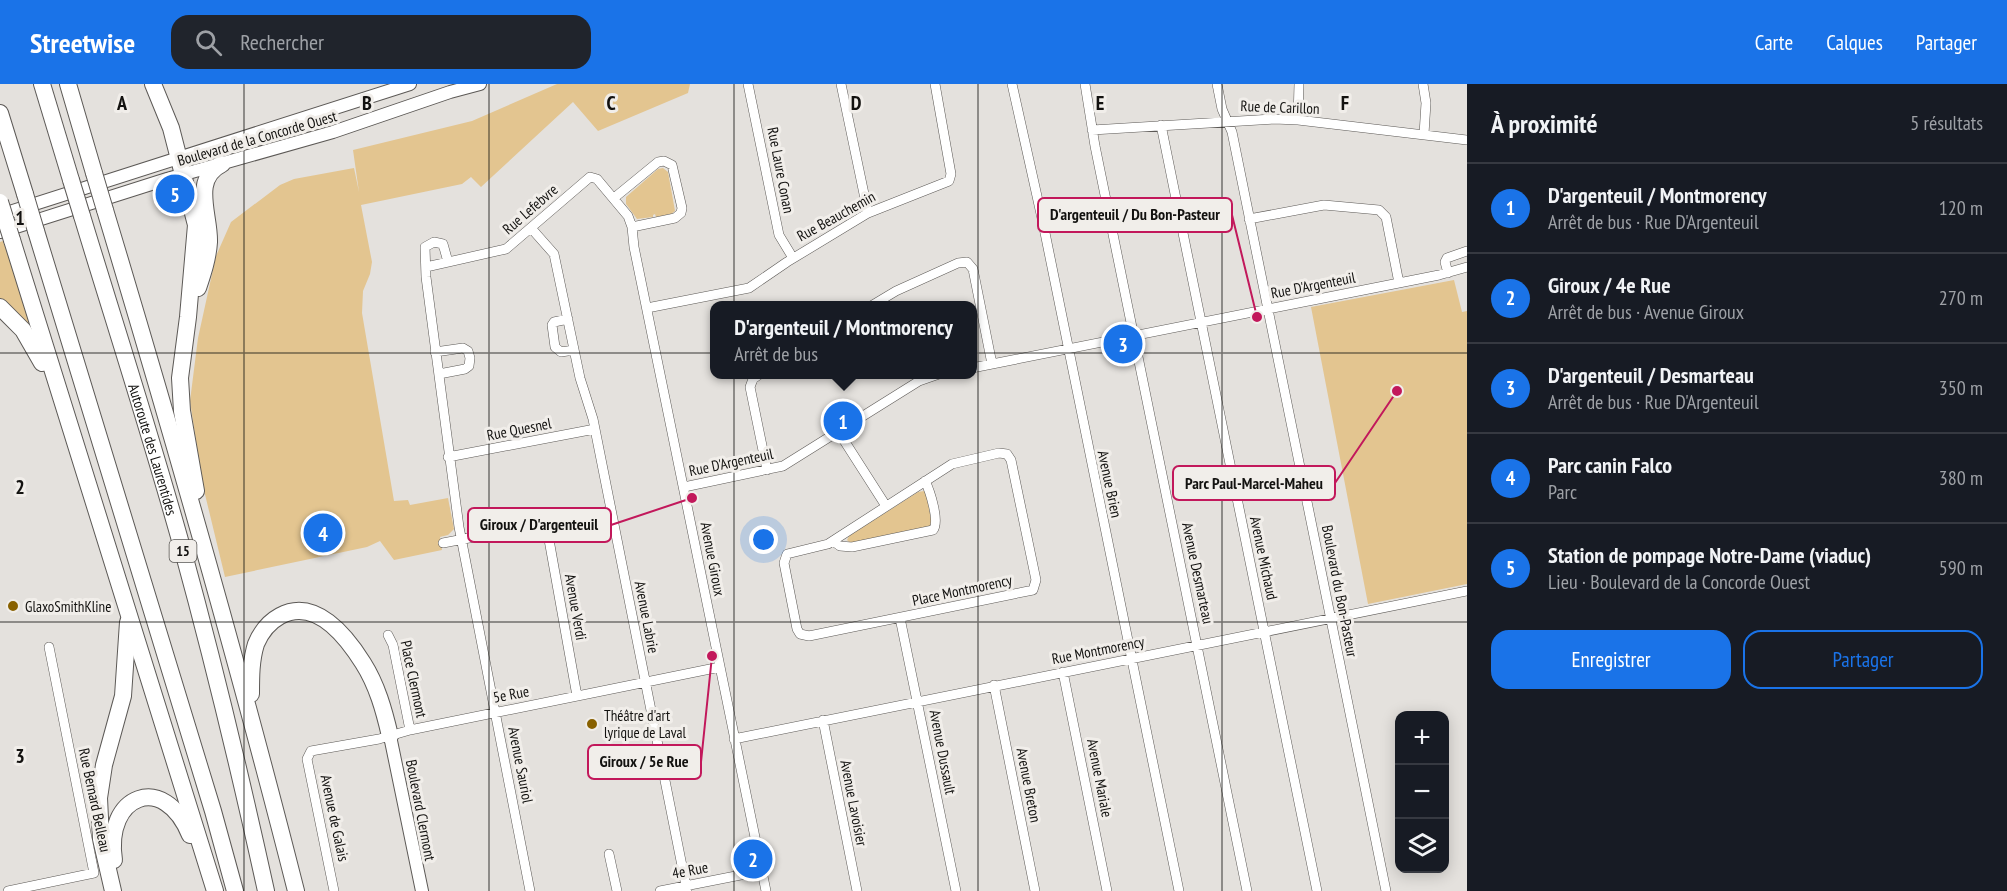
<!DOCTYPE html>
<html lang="fr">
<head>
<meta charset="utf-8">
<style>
	body { margin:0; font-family:"PT Sans Narrow",sans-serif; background:#20242c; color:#f1f3f6 }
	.controls { position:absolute; right:18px; bottom:18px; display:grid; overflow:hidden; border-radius:12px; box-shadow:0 3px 15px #0003 }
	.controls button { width:54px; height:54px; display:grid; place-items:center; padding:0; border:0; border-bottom:2px solid #363941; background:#171b24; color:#f1f3f6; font:30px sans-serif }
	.you { position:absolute; left:764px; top:456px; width:21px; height:21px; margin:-15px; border:4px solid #fff; border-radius:50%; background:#1a73e8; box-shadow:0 0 0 9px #1a73e833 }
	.badge { display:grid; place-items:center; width:39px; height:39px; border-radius:50%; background:#1a73e8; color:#fff; font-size:20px; font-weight:700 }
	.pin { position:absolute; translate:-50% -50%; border:3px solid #fff; box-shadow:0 2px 6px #0006 }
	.popup { position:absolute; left:710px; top:217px; width:267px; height:78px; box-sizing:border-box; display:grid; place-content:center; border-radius:12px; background:#171b24; filter:drop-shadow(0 2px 4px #0005); font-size:20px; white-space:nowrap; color:#9ea1a6 }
	.popup b { font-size:22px; color:#f1f3f6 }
	.popup::after { content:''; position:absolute; left:50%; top:100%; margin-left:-12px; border:12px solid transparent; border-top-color:#171b24 }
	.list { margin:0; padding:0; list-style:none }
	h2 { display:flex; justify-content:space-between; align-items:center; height:78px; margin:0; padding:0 24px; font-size:26px }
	h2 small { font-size:20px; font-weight:400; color:#9ea1a6 }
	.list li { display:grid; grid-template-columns:39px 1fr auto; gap:18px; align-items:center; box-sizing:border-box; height:90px; padding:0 24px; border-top:2px solid #363941 }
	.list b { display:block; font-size:22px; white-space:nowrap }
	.list p { margin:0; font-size:20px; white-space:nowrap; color:#9ea1a6 }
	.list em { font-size:20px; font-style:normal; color:#9ea1a6 }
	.actions { display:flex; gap:12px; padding:18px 24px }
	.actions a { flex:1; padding:14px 0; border:2px solid #1a73e8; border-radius:18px; text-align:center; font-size:21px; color:#1a73e8 }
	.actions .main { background:#1a73e8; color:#fff }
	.icon { flex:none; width:33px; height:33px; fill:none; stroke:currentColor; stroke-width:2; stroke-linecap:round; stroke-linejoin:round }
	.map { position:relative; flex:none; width:1467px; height:807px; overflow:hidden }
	header { display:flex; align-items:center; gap:36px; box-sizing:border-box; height:84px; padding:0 30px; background:#1a73e8; color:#fff }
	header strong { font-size:28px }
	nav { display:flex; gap:33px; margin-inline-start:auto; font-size:21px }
	.search { width:420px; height:54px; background:#20242c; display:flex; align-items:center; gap:15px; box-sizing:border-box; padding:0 21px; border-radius:18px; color:#9ea1a6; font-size:22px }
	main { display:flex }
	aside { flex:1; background:#171b24 }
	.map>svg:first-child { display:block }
	.green { fill:#e3c590 }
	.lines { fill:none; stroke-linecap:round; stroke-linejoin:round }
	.street-casing { stroke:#5c5956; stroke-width:10 }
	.secondary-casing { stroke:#5c5956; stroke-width:14 }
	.highway-casing { stroke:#5c5956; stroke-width:18 }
	.street { stroke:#fff; stroke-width:9 }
	.secondary { stroke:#fff; stroke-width:12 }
	.highway { stroke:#fff; stroke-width:16 }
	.highway-bridge-casing { stroke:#5c5956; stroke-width:18; stroke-linecap:butt }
	.highway-bridge { stroke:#fff; stroke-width:16 }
	.grid { fill:none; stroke:#131210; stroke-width:1.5; stroke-opacity:0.55 }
	.poi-dot { fill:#886100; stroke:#f1eeea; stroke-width:2 }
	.labels { text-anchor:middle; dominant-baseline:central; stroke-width:6; stroke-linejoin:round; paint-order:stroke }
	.shield { fill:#f1eeea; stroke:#565451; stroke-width:1.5 }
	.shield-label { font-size:14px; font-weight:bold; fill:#131210 }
	.street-label { font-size:15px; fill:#131210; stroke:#f1eeea }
	.poi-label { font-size:15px; fill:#131210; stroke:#f1eeea; text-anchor:start }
	.grid-label { font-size:20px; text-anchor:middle; font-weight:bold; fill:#131210; stroke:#f1eeea; stroke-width:6; stroke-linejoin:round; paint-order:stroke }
	.leader { fill:none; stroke:#c2185b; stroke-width:2 }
	.callout-dot { fill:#c2185b; stroke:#f1eeea; stroke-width:2 }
	.callout { fill:#f1eeea; stroke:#c2185b; stroke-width:2 }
	.callout-label { font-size:16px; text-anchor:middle; font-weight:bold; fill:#131210 }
</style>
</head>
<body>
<header>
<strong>Streetwise</strong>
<div class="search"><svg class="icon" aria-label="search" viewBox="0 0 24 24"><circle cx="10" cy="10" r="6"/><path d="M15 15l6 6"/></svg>Rechercher</div>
<nav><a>Carte</a><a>Calques</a><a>Partager</a></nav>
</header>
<main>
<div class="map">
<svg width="1467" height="807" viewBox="0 0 1467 807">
	<rect width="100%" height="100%" fill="#e4e1dd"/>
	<path class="green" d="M557 0H690L688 9 598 47 573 18 481 103 471 93 462 100 361 121 372 178 370 190 363 207 362 229 394 417 408 416 410 421 448 414 454 445 448 451 440 453 442 466 394 476 380 457 367 463 225 493 202 398 190 317 198 254 216 172 231 138 280 101 294 95 354 84 359 108 353 66 472 37Z
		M663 84 668 88 675 127 671 130 656 133 655 130 653 131V133L637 135 626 120V113L658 85Z
		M3 157 36 251 0 218V158Z
		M1454 196 1462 228 1467 227V500L1368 520 1311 223Z
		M924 407 926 409 932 439 931 442 852 459 849 458 847 456 849 452 918 408Z"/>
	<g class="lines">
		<g class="street-casing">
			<path id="street" d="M748 0 779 151 793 174
				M841 0 868 129
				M1012 0 1043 139 1179 807
				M1085 0 1095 62 1247 807
				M1217 0 1222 25 1232 48 1386 807
				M1423 0 1426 19 1424 50
				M1298 36 1299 0
				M1161 41 1317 807
				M1092 46 1274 35 1298 36 1467 56
				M614 114 658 78 664 77 672 81 682 124 681 129 675 134 632 143
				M1249 135 1324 121 1379 126 1386 133 1399 199
				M531 144 554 170 580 294 593 335 687 807
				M448 178 443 160 434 158 425 163 426 193 459 443 530 807
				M426 183 506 165 590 93 597 95 628 132 632 143 634 163 766 807
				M1448 189 1445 178 1447 174 1467 167
				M871 222 896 207 958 179 967 178 973 185 992 280
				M647 224 749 204 787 178 868 129 949 97 951 90 935 0
				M568 235 554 238 552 241 555 263 561 268 574 266
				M435 268 463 264 468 267 470 274 469 282 465 285 439 290
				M972 284 1439 191 1467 183
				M760 290 753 295 750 303 767 386
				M838 347 886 422
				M999 369 1007 370 1011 376 1036 496 1033 506 809 552 800 550 797 545 784 479 787 470 828 460 952 380Z
				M448 373 595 345
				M684 403 783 382 919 297 939 290
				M546 439 577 612
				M833 457 840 462 852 463 933 446C940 438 930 407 925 397
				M443 459 610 427
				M900 534 956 807
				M388 551 393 561 410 646
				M1063 588 1107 807
				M994 601 1035 807
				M823 636 857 807
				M734 655 1467 507
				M609 770 617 807
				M8 807 94 789 49 563
				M334 807 307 675 311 667 379 655 410 646 720 583
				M660 807 761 787"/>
		</g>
		<g class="secondary-casing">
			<path id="secondary" d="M0 131 410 0
				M0 148 167 95 333 48 450 8 480 0
				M390 652 422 807"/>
		</g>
		<g class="highway-casing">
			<g id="highway">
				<path d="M42 0 71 96"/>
				<path d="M68 0 94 89"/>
				<path d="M153 0 171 44 196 141 188 233 180 294 182 327 196 407"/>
				<path d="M0 29 25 110"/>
				<path d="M105 126C173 352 238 578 296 807"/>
				<path id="s1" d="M82 132C116 244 152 355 183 467 214 580 241 693 266 807"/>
				<path d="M36 147 213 727 235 807"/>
				<path d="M12 156 215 807"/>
				<path d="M198 204C203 189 208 174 209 158 210 131 191 95 222 80"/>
				<path d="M0 223 23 246 42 279"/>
				<path d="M251 610C251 593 251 576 256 560 261 548 269 538 280 532 315 513 346 552 363 579 377 601 384 626 390 652"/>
				<path d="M114 776C104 711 164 687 190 751"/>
				<path d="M113 807 101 755 99 714 104 681 123 612 128 538"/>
			</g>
		</g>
		<use href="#street" class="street"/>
		<use href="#secondary" class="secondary"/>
		<use href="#highway" class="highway"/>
		<g class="highway-bridge-casing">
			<path id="highway-bridge" d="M94 89 105 126
				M71 96 82 132
				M25 110 36 147
				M0 118 12 156"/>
		</g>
		<use href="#highway-bridge" class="highway-bridge"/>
	</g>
	<path class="grid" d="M244 0V807M489 0V807M734 0V807M978 0V807M1222 0V807M0 269H1467M0 538H1467"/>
	<g class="poi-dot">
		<circle cx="13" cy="522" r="6"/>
		<circle cx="592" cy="640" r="6"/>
	</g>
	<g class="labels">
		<rect class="shield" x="169.5" y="456" width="27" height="22" rx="4.5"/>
		<g class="shield-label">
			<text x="183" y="467">15</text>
		</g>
		<g class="street-label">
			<text transform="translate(1280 23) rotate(2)">Rue de Carillon</text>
			<text transform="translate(257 54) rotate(-16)">Boulevard de la Concorde Ouest</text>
			<text transform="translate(781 86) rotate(79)">Rue Laure Conan</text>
			<text transform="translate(530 125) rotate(-41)">Rue Lefebvre</text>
			<text transform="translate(836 132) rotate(-29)">Rue Beauchemin</text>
			<text transform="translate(1313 201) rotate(-11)">Rue D'Argenteuil</text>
			<text transform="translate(519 345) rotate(-11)">Rue Quesnel</text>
			<text stroke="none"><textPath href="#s1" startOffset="244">Autoroute des Laurentides</textPath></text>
			<text transform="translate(731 378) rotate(-12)">Rue D'Argenteuil</text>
			<text transform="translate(1110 400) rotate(78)">Avenue Brien</text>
			<text transform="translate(1264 474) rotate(78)">Avenue Michaud</text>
			<text transform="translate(713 475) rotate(79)">Avenue Giroux</text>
			<text transform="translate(1198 489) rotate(78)">Avenue Desmarteau</text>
			<text transform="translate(962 506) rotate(-12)">Place Montmorency</text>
			<text transform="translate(1340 507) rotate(79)">Boulevard du Bon-Pasteur</text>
			<text transform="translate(576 523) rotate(80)">Avenue Verdi</text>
			<text transform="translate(647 533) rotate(79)">Avenue Labrie</text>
			<text transform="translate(1098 566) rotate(-11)">Rue Montmorency</text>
			<text transform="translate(414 595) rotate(78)">Place Clermont</text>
			<text transform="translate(511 610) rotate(-11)">5e Rue</text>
			<text transform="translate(943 668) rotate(79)">Avenue Dussault</text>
			<text transform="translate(521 681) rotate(79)">Avenue Sauriol</text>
			<text transform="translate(1100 694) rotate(79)">Avenue Mariale</text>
			<text transform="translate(1029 701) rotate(79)">Avenue Breton</text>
			<text transform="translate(95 716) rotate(78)">Rue Bernard Belleau</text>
			<text transform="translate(854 719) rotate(79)">Avenue Lavoisier</text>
			<text transform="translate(421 726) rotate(79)">Boulevard Clermont</text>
			<text transform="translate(335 734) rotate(78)">Avenue de Galais</text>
			<text transform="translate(690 786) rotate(-11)">4e Rue</text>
		</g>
		<g class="poi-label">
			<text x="25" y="522">GlaxoSmithKline</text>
			<text x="604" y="631">Théâtre d'art<tspan x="604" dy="17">lyrique de Laval</tspan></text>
		</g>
	</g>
	<g class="grid-label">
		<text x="122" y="26">A</text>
		<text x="367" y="26">B</text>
		<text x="611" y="26">C</text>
		<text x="856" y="26">D</text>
		<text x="1100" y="26">E</text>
		<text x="1345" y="26">F</text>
		<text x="20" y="141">1</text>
		<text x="20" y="410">2</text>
		<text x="20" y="679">3</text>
	</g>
	<path class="leader" d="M1257 233L1232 131M1397 307L1335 399M692 414L611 441M712 572L701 678"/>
	<g class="callout-dot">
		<circle cx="1257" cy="233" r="6"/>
		<circle cx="1397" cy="307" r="6"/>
		<circle cx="692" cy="414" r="6"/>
		<circle cx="712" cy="572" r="6"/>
	</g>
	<g class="callout">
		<rect x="1038" y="114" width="194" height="34" rx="6"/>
		<rect x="1173" y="382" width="162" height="34" rx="6"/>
		<rect x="468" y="424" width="143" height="34" rx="6"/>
		<rect x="588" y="661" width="113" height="34" rx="6"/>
	</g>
	<g class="callout-label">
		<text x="1135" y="136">D'argenteuil / Du Bon-Pasteur</text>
		<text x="1254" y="405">Parc Paul-Marcel-Maheu</text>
		<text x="539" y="446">Giroux / D'argenteuil</text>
		<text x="644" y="683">Giroux / 5e Rue</text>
	</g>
</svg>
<div class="controls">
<button>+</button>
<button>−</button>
<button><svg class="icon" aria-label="layers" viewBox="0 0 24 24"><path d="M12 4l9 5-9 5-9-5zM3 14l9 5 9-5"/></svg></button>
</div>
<div class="you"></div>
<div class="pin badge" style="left:843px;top:337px">1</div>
<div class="popup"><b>D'argenteuil / Montmorency</b>Arrêt de bus</div>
<div class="pin badge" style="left:753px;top:775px">2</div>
<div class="pin badge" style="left:1123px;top:260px">3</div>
<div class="pin badge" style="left:323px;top:449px">4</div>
<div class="pin badge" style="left:175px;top:110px">5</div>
</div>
<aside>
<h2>À proximité<small>5 résultats</small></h2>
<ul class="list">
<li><span class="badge">1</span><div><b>D'argenteuil / Montmorency</b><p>Arrêt de bus · Rue D'Argenteuil</p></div><em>120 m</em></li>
<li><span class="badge">2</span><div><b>Giroux / 4e Rue</b><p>Arrêt de bus · Avenue Giroux</p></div><em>270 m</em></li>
<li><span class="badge">3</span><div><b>D'argenteuil / Desmarteau</b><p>Arrêt de bus · Rue D'Argenteuil</p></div><em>350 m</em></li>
<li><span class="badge">4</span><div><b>Parc canin Falco</b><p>Parc</p></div><em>380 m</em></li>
<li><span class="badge">5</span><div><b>Station de pompage Notre-Dame (viaduc)</b><p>Lieu · Boulevard de la Concorde Ouest</p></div><em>590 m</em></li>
</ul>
<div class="actions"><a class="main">Enregistrer</a><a>Partager</a></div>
</aside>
</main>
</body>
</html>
